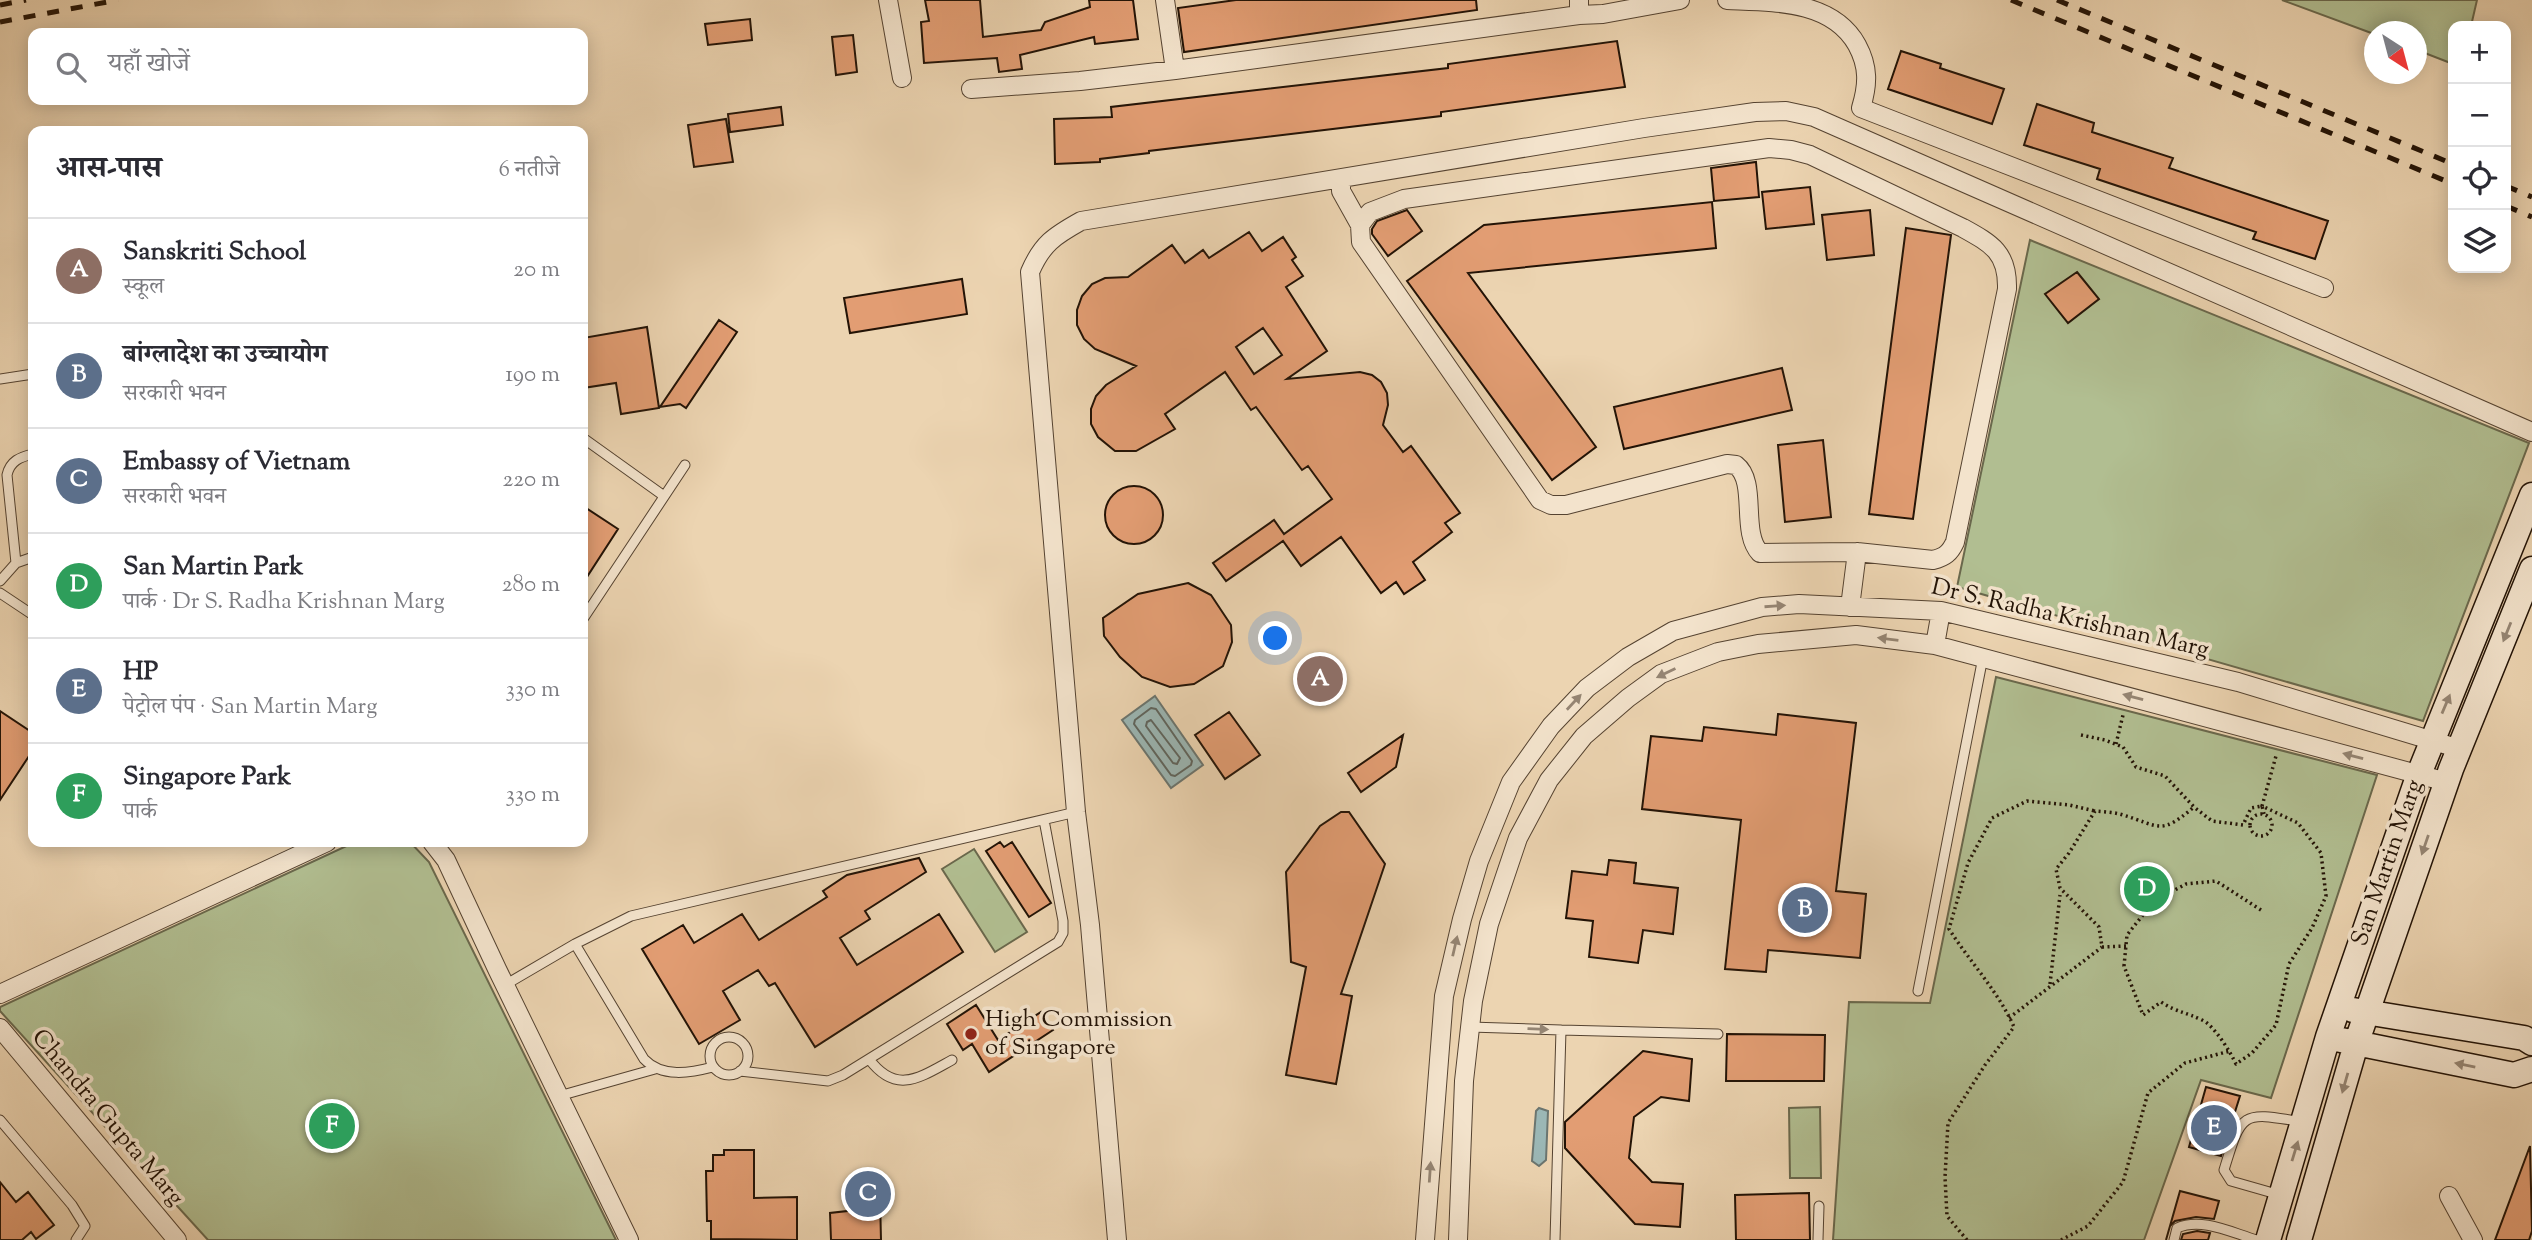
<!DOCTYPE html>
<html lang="hi">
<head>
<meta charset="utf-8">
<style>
	body { margin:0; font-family:"Sorts Mill Goudy","Noto Serif Devanagari",serif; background:#f7f7f7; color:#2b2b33 }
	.controls { position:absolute; right:21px; top:21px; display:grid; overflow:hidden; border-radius:14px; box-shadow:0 4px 18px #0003 }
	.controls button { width:63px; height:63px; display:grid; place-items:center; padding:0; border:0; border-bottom:2px solid #e1e1e2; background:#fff; color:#2b2b33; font:35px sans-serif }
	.compass { position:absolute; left:2364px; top:21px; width:63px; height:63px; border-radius:50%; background:#fff; box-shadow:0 4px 18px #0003; rotate:144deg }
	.you { position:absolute; left:1276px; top:639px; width:24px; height:24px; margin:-18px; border:5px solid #fff; border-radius:50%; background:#1a73e8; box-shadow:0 0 0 10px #1a73e833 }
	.badge { display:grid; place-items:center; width:46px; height:46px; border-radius:50%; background:#7c3aed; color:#fff; font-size:23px; font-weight:700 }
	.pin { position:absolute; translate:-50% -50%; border:4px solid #fff; box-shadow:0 2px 7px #0006 }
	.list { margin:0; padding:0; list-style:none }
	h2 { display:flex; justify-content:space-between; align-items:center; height:91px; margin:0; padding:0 28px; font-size:30px }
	h2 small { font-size:23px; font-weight:400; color:#7c7c81 }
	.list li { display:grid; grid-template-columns:46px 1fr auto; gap:21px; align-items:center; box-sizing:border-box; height:105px; padding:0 28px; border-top:2px solid #e1e1e2 }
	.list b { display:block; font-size:26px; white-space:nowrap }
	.list p { margin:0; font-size:23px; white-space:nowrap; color:#7c7c81 }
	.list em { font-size:23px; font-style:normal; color:#7c7c81 }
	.icon { flex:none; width:38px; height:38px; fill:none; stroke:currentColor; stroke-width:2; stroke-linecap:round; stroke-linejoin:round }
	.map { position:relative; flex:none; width:2532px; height:1240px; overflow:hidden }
	.search { position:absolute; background:#fff; box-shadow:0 4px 18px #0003; left:28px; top:28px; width:560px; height:77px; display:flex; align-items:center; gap:18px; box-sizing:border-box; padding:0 24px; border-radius:14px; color:#7c7c81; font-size:26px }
	.panel { position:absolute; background:#fff; box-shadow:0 4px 18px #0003; left:28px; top:126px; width:560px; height:721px; border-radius:14px }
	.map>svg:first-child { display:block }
	.green { fill:#b1be91; stroke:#6a684c; stroke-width:2 }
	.water { fill:#9bb7b5; stroke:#6b756f; stroke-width:2 }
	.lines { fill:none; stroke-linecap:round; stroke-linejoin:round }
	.shore { stroke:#5f655e; stroke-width:2 }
	.building { fill:#e29d73; stroke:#231306; stroke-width:2; fill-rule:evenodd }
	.lane-casing { stroke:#554331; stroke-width:11 }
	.street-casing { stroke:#554331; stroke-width:20 }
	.secondary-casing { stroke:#231306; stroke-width:27 }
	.path { stroke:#231306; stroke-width:3.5; stroke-dasharray:2 3.5; stroke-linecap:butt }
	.lane { stroke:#f3e3cc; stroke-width:9 }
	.street { stroke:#f3e3cc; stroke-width:18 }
	.secondary { stroke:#f3e3cc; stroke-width:24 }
	.rail { stroke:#231306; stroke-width:5; stroke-dasharray:12 12; stroke-linecap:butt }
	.oneway { fill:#958573 }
	.poi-dot { fill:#8f2418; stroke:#f3e3cc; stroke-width:2.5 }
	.labels { text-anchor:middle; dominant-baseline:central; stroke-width:7; stroke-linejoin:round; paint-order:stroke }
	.street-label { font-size:24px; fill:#231306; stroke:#f3e3cc }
	.poi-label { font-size:24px; fill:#231306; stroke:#f3e3cc; text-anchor:start }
</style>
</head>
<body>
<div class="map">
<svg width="2532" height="1240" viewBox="0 0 2532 1240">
	<rect width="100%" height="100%" fill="#ecd4b1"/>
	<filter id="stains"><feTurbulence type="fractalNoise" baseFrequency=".00286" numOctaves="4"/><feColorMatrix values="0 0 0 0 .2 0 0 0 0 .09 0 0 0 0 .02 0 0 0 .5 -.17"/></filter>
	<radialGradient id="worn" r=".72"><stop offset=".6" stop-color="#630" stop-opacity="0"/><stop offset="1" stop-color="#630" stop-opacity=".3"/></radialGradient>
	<path class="green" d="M2282 0H2477L2471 26H2453V64L2417 50 2416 32H2374V34Z
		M2030 240 2529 443 2423 721 1957 587Z
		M1996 677 2377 775 2271 1098 2201 1080 2144 1240H1833L1849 1002 1930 1003Z
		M355 842H410L429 862 616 1240H208L0 1011V1007Z
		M974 849 1027 932 995 952 942 869Z
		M1820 1107 1821 1178H1790L1789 1108Z"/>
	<path class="water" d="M1155 696 1203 765 1171 788 1122 720Z
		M1539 1108 1548 1111 1546 1160 1539 1166 1532 1161 1536 1111Z"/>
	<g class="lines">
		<path class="shore" d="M1151 708 1156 709 1192 761 1191 765 1175 776 1171 775 1134 724 1135 720Z
			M1151 720 1180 758 1177 764 1173 763 1146 726 1147 722Z"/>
	</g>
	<path class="building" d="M925 0H980L983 37 1041 30 1045 22 1090 7 1089 0H1133L1138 39 1095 44 1094 37 1020 55 1022 69 999 72 997 58 924 63 921 22 929 21Z
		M1236 0H1476L1477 10 1184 52 1178 8Z
		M750 19 752 40 708 45 705 24Z
		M853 35 857 72 836 75 832 37Z
		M1617 41 1625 87 1441 112V116L1149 151V153L1100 159V162L1055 164 1054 119 1112 117 1111 107 1448 68V64Z
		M1901 51 1941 64 1940 68 2004 89 1992 124 1888 89Z
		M2037 104 2094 123 2092 132 2173 158 2169 168 2328 221 2315 259 2253 239 2256 232 2097 179 2100 169 2024 145Z
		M781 107 783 125 730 132 728 114Z
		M726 119 733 162 694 167 688 125Z
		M1756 162 1759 197 1714 201 1711 168Z
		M1810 187 1814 224 1766 229 1762 192Z
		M1712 202 1716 248 1468 273 1596 447 1552 480 1407 281 1484 225Z
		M1407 210 1422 231 1388 256 1372 234V229L1377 221Z
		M1870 210 1874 255 1827 260 1822 215Z
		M1906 228 1951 235 1913 519 1869 514Z
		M1249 232 1262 251 1283 237 1296 257 1292 260 1303 276 1286 287 1327 351 1287 379 1360 372 1372 375 1381 382 1387 393 1388 405 1383 425 1403 452 1411 446 1460 513 1445 523 1452 532 1413 562 1425 580 1404 594 1396 582 1381 593 1341 537 1301 566 1283 541 1226 581 1213 563 1274 520 1284 534 1332 499 1308 466 1302 470 1256 407 1251 410 1225 372 1165 414 1175 429 1136 451H1115L1098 437 1091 424V409L1096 396 1106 385 1136 366 1095 349 1084 339 1077 325V310L1082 296 1092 284 1105 278 1128 277 1172 245 1185 263 1203 250 1209 258ZM1263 328 1282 355 1254 374 1236 347Z
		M2077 272 2099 299 2068 323 2045 294Z
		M962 279 967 314 850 333 844 298Z
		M719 320 737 332 686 408 680 404 660 407Z
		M647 327 659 408 621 414 616 383 583 388V338Z
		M1782 368 1792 410 1624 449 1614 407Z
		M1823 440 1831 517 1785 522 1778 445Z
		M1105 515a29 29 0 1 1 58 0a29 29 0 1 1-58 0Z
		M583 506 618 529 583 583Z
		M1188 583 1211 595 1231 625 1232 642 1223 666 1194 684 1170 687 1142 677 1120 657 1104 636 1103 618 1138 594Z
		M0 711 33 733V750L0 800Z
		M1229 712 1260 755 1225 779 1195 735Z
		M1778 714 1856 723 1836 891 1866 894 1860 958 1768 950 1766 972 1725 969 1741 820 1642 809 1651 736 1702 741 1704 727 1776 735Z
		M1403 735 1396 767 1361 792 1348 773Z
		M1341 812H1349L1385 864 1341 994 1352 996 1336 1084 1286 1075 1306 967 1291 962 1286 872 1320 826Z
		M1000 842 1004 847 1012 842 1051 903 1029 917 986 851Z
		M919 858 926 872 865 911 870 919 840 938 857 965 939 914 963 952 815 1047 775 983 769 986 758 970 723 991 740 1020 699 1044 642 949 683 925 694 943 742 914 759 940 827 897 823 891 847 875Z
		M1609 860 1636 863 1634 883 1678 888 1673 934 1643 930 1638 963 1589 957 1593 921 1566 918 1572 871 1607 875Z
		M976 1005 998 1040 1041 1012 1053 1030 989 1072 972 1044 963 1050 947 1024Z
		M1727 1034 1825 1035 1824 1081H1726Z
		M1643 1051 1692 1059 1689 1101 1661 1097 1634 1117 1629 1158 1652 1182 1683 1184 1680 1227 1635 1224 1565 1148V1122Z
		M2206 1087 2240 1096 2221 1156 2189 1147Z
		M2530 1146 2532 1231 2529 1240H2495Z
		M724 1150H754V1198L797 1197V1240L711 1239V1221H707L706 1171H713V1155H724Z
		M0 1182 16 1202 28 1192 54 1225 36 1239 31 1232 22 1240H0Z
		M2180 1191 2219 1201 2214 1219 2196 1217 2175 1221 2170 1226 2166 1240Z
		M1809 1193 1810 1240H1736L1735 1195Z
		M880 1198 881 1240H831L830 1213 856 1210V1199Z
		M2197 1231 2210 1233 2208 1240H2181L2183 1234Z"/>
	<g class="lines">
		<g class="lane-casing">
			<path id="lane" d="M0 379 33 374
				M583 438 664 496
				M16 563 7 475C10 461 20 457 33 454
				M0 581 16 563 33 557
				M0 593 33 615
				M583 619 685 465
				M575 944 644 1059C662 1078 690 1073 713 1067
				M505 985 575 944 631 916 1076 812
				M1918 991 1983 657
				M1470 1027 1561 1030 1555 1240
				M1561 1030 1718 1034
				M710 1056a19 19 0 1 1 38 0a19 19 0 1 1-38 0Z
				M869 1059C896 1095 919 1078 952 1060
				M740 1071 828 1081 843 1075 1058 942 1063 933V921L1044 820
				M559 1096 655 1069
				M0 1120 72 1205 85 1226 76 1240
				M2280 1195 2231 1181 2224 1170C2242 1110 2242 1112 2303 1122
				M1818 1240 1819 1206
				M2174 1240 2177 1228C2202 1217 2232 1233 2257 1240"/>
		</g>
		<g class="street-casing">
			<path id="street" d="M888 0 902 78
				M1165 0 1175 70 1579 15
				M1579 0V15L1603 14 1680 0
				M1727 0C1773 2 1832 0 1857 45 1869 67 1868 85 1861 108L2324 288
				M971 89 1080 81 1175 70
				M1769 148 1791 150 1810 155 1963 228C1992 244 2008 253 2007 289L1955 542C1950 553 1945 557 1933 560L1857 552 1760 553C1740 532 1758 482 1736 465L1727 464 1566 505H1551L1540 500 1361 242 1360 225 1370 212 1404 199Z
				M1341 178V191L1360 225
				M1850 607 1857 552
				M1935 645 1941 611
				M432 842 446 860 497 969 629 1240
				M0 994 327 842
				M0 1028 177 1240
				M2449 1196 2473 1240
				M1117 1240 1090 925 1076 812 1030 272C1042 244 1054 236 1081 221L1644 128 1755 112 1786 111 1814 117 2532 432
				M1425 1240 1444 996 1462 919 1479 861 1511 782 1551 726 1587 688 1628 657 1673 631 1762 607 1799 604 1941 611 2238 682 2460 749
				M1458 1240 1464 1081 1473 1001 1489 924 1518 838 1549 780 1584 736 1628 698 1661 674 1718 652 1758 644 1856 635 1935 645 2447 782"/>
		</g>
		<g class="secondary-casing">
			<path id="secondary" d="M2353 1010 2524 1038 2532 1043
				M2341 1040 2514 1075 2532 1069
				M2268 1240 2328 1037 2419 774 2532 495
				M2299 1240 2356 1044 2451 769 2532 569"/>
		</g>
		<path class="path" d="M2081 735 2105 740 2123 747 2136 767 2165 776 2194 807 2212 821 2243 825 2251 808 2262 806 2264 814
			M2116 744 2123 715
			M2250 825a11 11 0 1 1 22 0a11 11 0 1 1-22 0Z
			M2261 910 2216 881 2186 884 2154 901 2127 935 2124 966 2143 1015 2161 1002C2178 1013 2186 1012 2202 1020 2214 1025 2231 1053 2236 1064L2252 1053 2276 1025 2289 964 2312 928 2326 896 2321 853 2298 823 2262 806 2276 756
			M2126 946 2102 947 2099 927 2060 888 2056 869 2069 853 2095 811C2104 812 2114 812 2123 815 2160 826 2160 836 2194 807
			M2050 984 2060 895
			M2009 1018 2102 947
			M1967 1240 1947 1216 1945 1177 1948 1123 1985 1065 2014 1027C1998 991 1970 962 1949 929L1968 863 1992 818 2027 801 2069 805 2095 811
			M2061 1240 2088 1226 2123 1182 2148 1093 2185 1063 2230 1051"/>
		<use href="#lane" class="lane"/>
		<use href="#street" class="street"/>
		<use href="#secondary" class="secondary"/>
		<path class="rail" d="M2011 0 2453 184
			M2057 0 2453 164
			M0 5 26 0
			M0 22 118 0
			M2506 186 2532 197
			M2506 206 2532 217"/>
	</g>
	<defs><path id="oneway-solid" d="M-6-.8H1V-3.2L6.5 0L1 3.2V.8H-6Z" transform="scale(1.75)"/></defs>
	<g class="oneway">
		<use href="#oneway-solid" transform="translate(1775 606) rotate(-4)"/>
		<use href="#oneway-solid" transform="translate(2507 632) rotate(112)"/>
		<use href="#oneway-solid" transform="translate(1888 639) rotate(-173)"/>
		<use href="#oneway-solid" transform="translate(1666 673) rotate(154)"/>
		<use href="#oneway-solid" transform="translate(2133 697) rotate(-165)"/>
		<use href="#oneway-solid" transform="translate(1574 702) rotate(-47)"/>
		<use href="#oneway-solid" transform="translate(2446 704) rotate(-67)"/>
		<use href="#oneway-solid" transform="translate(2353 756) rotate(-165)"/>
		<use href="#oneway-solid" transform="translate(2425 845) rotate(109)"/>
		<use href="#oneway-solid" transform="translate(1455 946) rotate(-77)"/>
		<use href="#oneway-solid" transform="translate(1538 1029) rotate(2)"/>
		<use href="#oneway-solid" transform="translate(2465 1065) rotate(-169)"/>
		<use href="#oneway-solid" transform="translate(2345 1083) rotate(106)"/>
		<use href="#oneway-solid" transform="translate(2295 1151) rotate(-73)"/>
		<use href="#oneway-solid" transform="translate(1430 1172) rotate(-86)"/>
	</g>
	<circle class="poi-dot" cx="971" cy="1034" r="7"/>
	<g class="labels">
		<g class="street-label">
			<text transform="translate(2070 619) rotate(13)">Dr S. Radha Krishnan Marg</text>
			<text transform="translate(2388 863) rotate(-71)">San Martin Marg</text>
			<text transform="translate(107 1118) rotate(50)">Chandra Gupta Marg</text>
		</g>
		<g class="poi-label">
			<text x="985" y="1020">High Commission<tspan x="985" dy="28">of Singapore</tspan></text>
		</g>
	</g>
	<rect width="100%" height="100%" filter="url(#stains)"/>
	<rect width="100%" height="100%" fill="url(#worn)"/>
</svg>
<div class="controls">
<button>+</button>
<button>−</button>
<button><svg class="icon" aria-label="locate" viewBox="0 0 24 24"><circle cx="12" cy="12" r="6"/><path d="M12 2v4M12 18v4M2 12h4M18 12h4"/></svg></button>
<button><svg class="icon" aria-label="layers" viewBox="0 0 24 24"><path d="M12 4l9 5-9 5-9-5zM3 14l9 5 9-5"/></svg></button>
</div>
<svg class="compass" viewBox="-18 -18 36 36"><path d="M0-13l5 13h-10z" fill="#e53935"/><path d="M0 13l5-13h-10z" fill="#7c7c81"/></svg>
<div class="you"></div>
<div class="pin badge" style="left:1320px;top:679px;background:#8d6e63">A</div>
<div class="pin badge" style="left:1805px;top:910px;background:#5c6f8a">B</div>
<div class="pin badge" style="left:868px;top:1194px;background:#5c6f8a">C</div>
<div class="pin badge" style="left:2147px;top:889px;background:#2e9e5b">D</div>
<div class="pin badge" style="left:2214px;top:1128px;background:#5c6f8a">E</div>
<div class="pin badge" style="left:332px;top:1126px;background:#2e9e5b">F</div>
<div class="search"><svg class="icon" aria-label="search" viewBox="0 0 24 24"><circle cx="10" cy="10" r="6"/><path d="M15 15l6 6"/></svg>यहाँ खोजें</div>
<section class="panel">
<h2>आस-पास<small>6 नतीजे</small></h2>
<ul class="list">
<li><span class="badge" style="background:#8d6e63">A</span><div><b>Sanskriti School</b><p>स्कूल</p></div><em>20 m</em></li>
<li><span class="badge" style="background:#5c6f8a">B</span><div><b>बांग्लादेश का उच्चायोग</b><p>सरकारी भवन</p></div><em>190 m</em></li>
<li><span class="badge" style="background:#5c6f8a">C</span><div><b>Embassy of Vietnam</b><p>सरकारी भवन</p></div><em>220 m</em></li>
<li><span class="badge" style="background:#2e9e5b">D</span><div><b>San Martin Park</b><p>पार्क · Dr S. Radha Krishnan Marg</p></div><em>280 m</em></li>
<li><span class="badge" style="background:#5c6f8a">E</span><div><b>HP</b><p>पेट्रोल पंप · San Martin Marg</p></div><em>330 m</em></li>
<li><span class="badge" style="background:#2e9e5b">F</span><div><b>Singapore Park</b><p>पार्क</p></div><em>330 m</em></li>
</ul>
</section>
</div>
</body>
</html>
